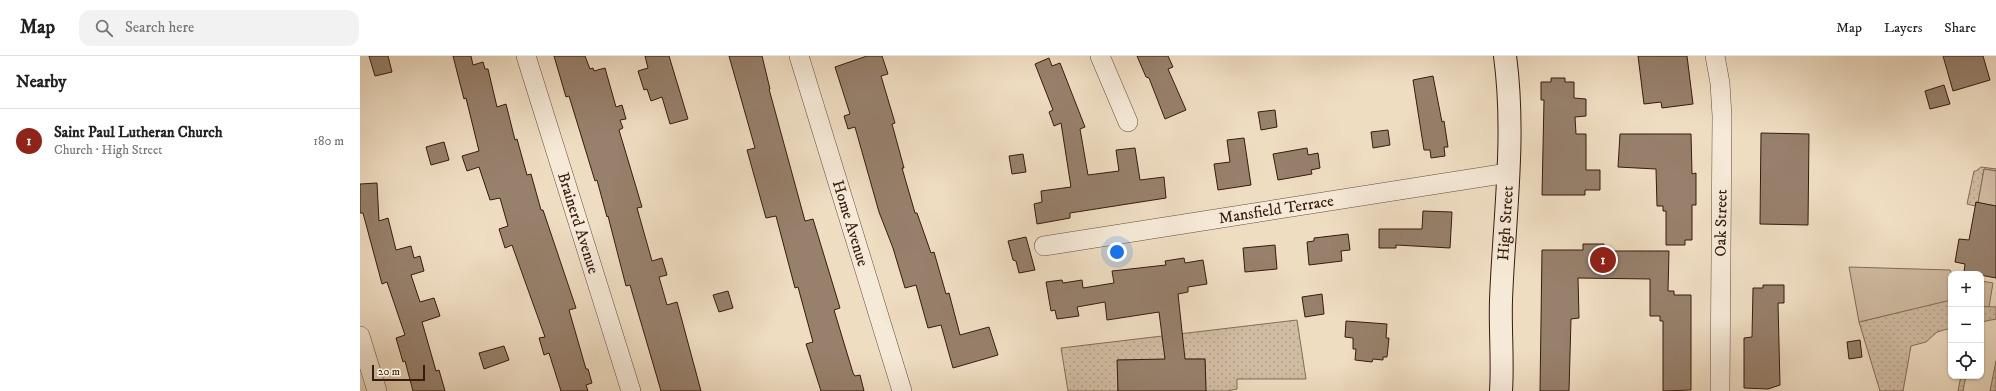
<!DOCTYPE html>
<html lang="en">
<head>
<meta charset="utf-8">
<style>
	body { margin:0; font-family:"IM FELL DW Pica",serif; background:#f2f2f2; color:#222 }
	.controls { position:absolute; right:12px; bottom:12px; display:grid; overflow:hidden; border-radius:8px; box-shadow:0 1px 3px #0004 }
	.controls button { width:36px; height:36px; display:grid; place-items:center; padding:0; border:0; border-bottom:1px solid #e0e0e0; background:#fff; color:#222; font:20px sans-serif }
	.scale { position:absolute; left:12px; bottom:10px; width:53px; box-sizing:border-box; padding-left:4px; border:2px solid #371b0e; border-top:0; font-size:11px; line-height:14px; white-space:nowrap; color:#371b0e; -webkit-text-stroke:3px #f5e9d7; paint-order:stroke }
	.you { position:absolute; left:757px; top:196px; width:14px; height:14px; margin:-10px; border:3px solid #fff; border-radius:50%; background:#1a73e8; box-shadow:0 0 0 6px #1a73e833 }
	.badge { display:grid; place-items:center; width:26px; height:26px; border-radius:50%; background:#8f2418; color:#fff; font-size:13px; font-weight:700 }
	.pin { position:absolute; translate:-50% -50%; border:2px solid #fff; box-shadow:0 1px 4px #0006 }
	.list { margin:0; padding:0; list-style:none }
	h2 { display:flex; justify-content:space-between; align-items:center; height:52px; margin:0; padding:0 16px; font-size:17px }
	h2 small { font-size:13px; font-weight:400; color:#767676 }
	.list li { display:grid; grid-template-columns:26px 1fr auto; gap:12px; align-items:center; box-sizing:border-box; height:64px; padding:0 16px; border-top:1px solid #e0e0e0 }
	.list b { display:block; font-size:15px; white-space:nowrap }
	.list p { margin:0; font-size:13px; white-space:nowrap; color:#767676 }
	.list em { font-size:13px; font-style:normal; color:#767676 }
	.icon { flex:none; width:22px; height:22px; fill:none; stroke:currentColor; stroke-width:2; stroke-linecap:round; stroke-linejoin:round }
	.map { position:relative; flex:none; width:1636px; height:335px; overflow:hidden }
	header { display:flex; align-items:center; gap:24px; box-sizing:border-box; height:56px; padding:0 20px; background:#fff; border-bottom:1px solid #e0e0e0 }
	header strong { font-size:19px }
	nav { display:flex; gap:22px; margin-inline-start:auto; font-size:14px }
	.search { width:280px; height:36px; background:#f2f2f2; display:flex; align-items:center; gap:10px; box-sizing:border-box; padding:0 14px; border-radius:12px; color:#767676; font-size:15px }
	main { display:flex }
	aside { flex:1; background:#fff }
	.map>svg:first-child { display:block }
	.grass { fill:url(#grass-dots); stroke:#846c58 }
	.park { fill:#d0bca3; stroke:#846c58 }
	.building { fill:#97806c; stroke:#371b0e }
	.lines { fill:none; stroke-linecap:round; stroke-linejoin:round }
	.street-casing { stroke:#654c3b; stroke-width:20 }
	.secondary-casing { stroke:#371b0e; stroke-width:24 }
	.street { stroke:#f5e9d7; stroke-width:19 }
	.secondary { stroke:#f5e9d7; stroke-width:22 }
	.labels { text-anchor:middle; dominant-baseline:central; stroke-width:3.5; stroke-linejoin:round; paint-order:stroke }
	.street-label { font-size:16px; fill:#371b0e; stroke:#f5e9d7 }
</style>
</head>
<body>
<header>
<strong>Map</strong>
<div class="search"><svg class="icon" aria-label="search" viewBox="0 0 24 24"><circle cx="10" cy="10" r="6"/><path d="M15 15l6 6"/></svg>Search here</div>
<nav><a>Map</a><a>Layers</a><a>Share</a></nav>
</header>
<main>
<aside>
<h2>Nearby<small></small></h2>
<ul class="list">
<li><span class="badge">1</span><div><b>Saint Paul Lutheran Church</b><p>Church · High Street</p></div><em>180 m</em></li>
</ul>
</aside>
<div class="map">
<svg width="1636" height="335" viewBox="0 0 1636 335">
	<defs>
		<pattern id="grass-dots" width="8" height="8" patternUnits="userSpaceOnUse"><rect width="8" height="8" fill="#d0bca3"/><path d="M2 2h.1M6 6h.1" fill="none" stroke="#b3a18b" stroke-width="1.8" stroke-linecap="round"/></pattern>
	</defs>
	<rect width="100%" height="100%" fill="#efddc2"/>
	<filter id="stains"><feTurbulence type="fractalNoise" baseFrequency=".005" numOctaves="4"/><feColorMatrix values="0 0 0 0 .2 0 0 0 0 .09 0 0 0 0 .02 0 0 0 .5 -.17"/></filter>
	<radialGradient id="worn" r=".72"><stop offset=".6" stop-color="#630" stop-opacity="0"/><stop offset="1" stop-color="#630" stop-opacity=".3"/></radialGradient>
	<path class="grass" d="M1621 111 1636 113V115L1624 113 1618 147 1616 146 1615 150 1607 148 1614 115H1616Z
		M1588 244H1591V272L1577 276 1566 286 1551 290 1543 335H1520L1499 266Z
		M1621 250 1636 251V263L1621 266Z
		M937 264 946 323H877V333L867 335H846L845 303 758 304V335H708L701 292Z
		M1636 305V335H1630Z
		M1601 320H1606L1603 335H1598Z"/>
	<path class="park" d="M1624 113 1636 115V150L1618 147Z
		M1489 211 1590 214 1592 218 1591 244 1499 266Z
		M1621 225 1633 227 1629 251 1621 250Z"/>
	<path class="building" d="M9 0H28L32 16 15 20Z
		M93 0H111L113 9 123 6 125 13H128L137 51 146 48 155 84 157 83 167 119 171 118 181 154H183L216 252 209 254 226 313H228L232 327 226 329 228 335H201L189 297 184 299 179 282 185 281 152 189 145 192 139 173 148 170 140 142 130 144 119 111 107 115 102 100 119 95 106 42 104 43Z
		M194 0H225L230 13 233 12 234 15 245 12 256 51 262 49 266 63 260 64 263 72 259 74 282 151 277 152 292 205 302 202 307 219 299 221 307 249 317 246 341 335H301L270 229 266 230 248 160 247 161 237 124 235 125 209 40 206 41Z
		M285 0H309L328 63 310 68 302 41 291 45 287 33 284 34 278 15 288 12Z
		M369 0H402L410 33H409L445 165 453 163 480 252 474 254 493 317 495 320 500 319 504 335H461L446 288 453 286 438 231 435 232 416 160 406 162 387 94 395 92Z
		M507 0H522L528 18 521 20 535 67 532 68 544 112H542L555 157H557L571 197 574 196 586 238 589 237 600 279 629 271 638 299 593 312 581 269 568 272 556 229 545 232 533 192 519 156 495 71 488 73 484 60 490 58 475 11Z
		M777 0H808L813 11 808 13 826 54 805 63 789 22 786 21Z
		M1278 0H1327L1333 48 1302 52 1301 46 1284 48Z
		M1583 0H1623L1630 24 1593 35Z
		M689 2 692 10 700 7 725 71 720 73 728 119 759 115 756 94 775 92 780 124 804 121 806 142 710 157V162L677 168 674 148 682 146 681 135 711 131 701 67 694 70 689 56 693 54 675 8Z
		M1073 20 1082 66 1084 65 1088 91H1084L1085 100 1071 102 1070 94H1064L1053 24Z
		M1191 22H1205V26H1214V42L1226 43V60L1215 61 1216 78H1226V114H1240V134H1225V139H1182L1184 44H1181V26H1191Z
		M1584 29 1590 48 1570 53 1565 35Z
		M915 54 917 71 901 74 898 56Z
		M1028 74 1030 89 1013 92 1011 76Z
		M1401 77 1449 78 1448 169 1400 168Z
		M1260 78H1331L1332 118 1336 117V149H1332V184H1325V189H1306V155H1303V150H1297L1296 113 1258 111Z
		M884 82 891 129 858 134 854 108 870 106 867 84Z
		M84 86 89 104 71 109 66 91Z
		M947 92 948 99 958 97 960 112 951 114 952 118 918 124 913 98Z
		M663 98 666 116 652 118 649 100Z
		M17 127 19 165 28 162 36 194 51 190 54 202 60 200 64 215 51 219 60 246 74 242 80 260 62 266 76 315 79 314 85 335H53L45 305 43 306 36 282 45 279 27 226 22 228 3 157H0V128Z
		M1616 146 1636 150V222L1604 216 1605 208 1595 206 1599 183 1609 184Z
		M1063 155 1092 156 1090 192 1036 189V192H1019V173H1062Z
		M988 178 990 194 981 195 982 205 949 209 947 186 954 185V182Z
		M666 181 675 214 659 217 656 205 653 204 648 185Z
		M1223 188H1244L1243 195H1309L1308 235H1314V239H1331V334L1303 335V265H1300V260H1290V223L1218 222 1219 262 1211 263 1209 335H1180L1182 194H1223Z
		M915 189 917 213 885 216 883 192Z
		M824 202 825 207 843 204 847 228 828 231V236L818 238 825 303H845L846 335H758L757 304 805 303 799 256 747 264 745 246 717 251 719 260 697 263 695 254 691 255 686 226 702 224 703 227 722 224 723 232 754 227 752 215 806 209 805 205Z
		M1403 229H1424V247H1418L1420 329 1408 333 1384 332V282L1392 281 1393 232H1403Z
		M368 235 373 252 359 256 353 239Z
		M962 238 964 258 945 261 942 241Z
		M986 265 1027 268 1026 282H1029L1027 301H1023V304L1013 303 1012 306 995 304 996 293H993V282L985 281Z
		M1500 284 1502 301 1489 303 1487 286Z
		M144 290 149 304 124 313 119 297Z"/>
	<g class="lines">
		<g class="street-casing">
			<g id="street">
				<path id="s1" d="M166 0 271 335"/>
				<path id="s2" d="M439 0 542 335"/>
				<path d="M740 0 768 66"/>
				<path d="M1355 0 1360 27 1362 60 1360 335"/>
				<path id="s3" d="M684 190 1148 117"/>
				<path d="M0 280 17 335"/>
			</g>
		</g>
		<g class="secondary-casing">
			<g id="secondary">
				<path id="s4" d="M1141 335C1143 305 1140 274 1141 244 1144 163 1156 81 1145 0"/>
			</g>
		</g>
		<use href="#street" class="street"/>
		<use href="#secondary" class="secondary"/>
	</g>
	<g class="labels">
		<g class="street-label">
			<text stroke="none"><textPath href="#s3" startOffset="235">Mansfield Terrace</textPath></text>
			<text stroke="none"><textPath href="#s4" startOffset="168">High Street</textPath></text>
			<text transform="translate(1361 167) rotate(-89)">Oak Street</text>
			<text stroke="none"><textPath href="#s1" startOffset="175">Brainerd Avenue</textPath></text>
			<text stroke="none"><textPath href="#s2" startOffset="175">Home Avenue</textPath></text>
		</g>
	</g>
	<rect width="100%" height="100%" filter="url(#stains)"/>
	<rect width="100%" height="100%" fill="url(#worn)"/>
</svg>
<div class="controls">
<button>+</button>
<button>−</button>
<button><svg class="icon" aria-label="locate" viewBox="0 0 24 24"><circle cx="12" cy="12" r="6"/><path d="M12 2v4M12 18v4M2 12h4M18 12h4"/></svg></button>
</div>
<div class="scale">20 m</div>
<div class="you"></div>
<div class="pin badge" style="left:1243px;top:204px">1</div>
</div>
</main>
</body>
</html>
